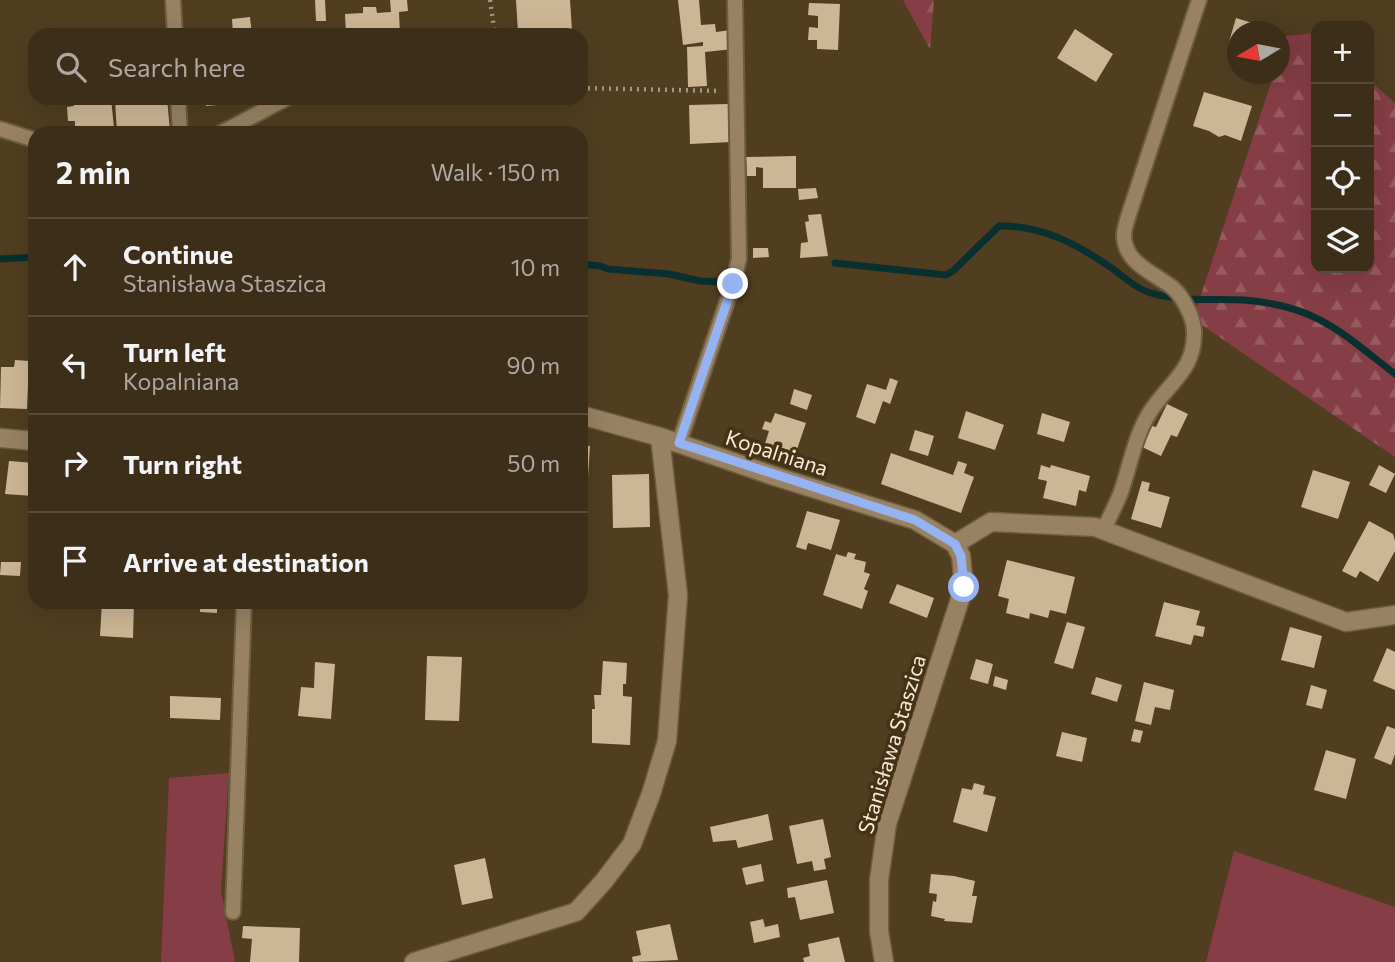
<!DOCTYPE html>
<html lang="en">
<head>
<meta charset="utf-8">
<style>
	body { margin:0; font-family:Commissioner,sans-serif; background:#483a26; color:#f1f3f6 }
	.controls { position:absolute; right:21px; top:21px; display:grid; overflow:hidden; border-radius:14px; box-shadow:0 7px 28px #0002 }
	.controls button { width:63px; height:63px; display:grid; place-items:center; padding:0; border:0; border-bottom:2px solid #564a38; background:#3d2e19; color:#f1f3f6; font:35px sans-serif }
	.compass { position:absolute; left:1227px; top:21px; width:63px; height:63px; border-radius:50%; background:#3d2e19; box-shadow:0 7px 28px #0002; rotate:260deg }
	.stop { position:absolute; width:21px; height:21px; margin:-16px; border:5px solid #95b2f1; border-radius:50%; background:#fff }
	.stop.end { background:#95b2f1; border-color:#fff; box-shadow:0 2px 7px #0008 }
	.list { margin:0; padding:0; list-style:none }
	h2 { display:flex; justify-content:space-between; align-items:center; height:91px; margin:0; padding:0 28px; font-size:30px }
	h2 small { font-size:23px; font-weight:400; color:#ada8a2 }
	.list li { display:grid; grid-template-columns:46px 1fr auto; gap:21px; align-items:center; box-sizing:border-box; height:98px; padding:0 28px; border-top:2px solid #564a38 }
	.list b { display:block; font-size:26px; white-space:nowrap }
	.list p { margin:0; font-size:23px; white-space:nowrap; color:#ada8a2 }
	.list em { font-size:23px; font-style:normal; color:#ada8a2 }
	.icon { flex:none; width:38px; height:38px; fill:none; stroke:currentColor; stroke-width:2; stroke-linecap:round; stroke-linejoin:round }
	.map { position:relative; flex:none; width:1395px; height:962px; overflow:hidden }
	.search { position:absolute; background:#3d2e19; box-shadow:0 7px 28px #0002; left:28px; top:28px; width:560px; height:77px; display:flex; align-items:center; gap:18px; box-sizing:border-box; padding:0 24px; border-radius:21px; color:#ada8a2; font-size:26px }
	.panel { position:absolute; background:#3d2e19; box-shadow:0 7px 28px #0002; left:28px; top:126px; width:560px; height:483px; border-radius:21px }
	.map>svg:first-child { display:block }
	.green { fill:#853e45 }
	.forest { fill:url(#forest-firs) }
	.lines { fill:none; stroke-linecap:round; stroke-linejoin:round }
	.stream { stroke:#092f2f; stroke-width:7 }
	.building { fill:#cdb695 }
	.service-casing { stroke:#6c5c41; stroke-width:18 }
	.minor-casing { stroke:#6c5c41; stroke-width:21 }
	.path { stroke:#a79881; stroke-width:4.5; stroke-dasharray:2 5; stroke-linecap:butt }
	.service { stroke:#988263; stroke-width:14 }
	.minor { stroke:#988263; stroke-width:18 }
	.route { stroke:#95b2f1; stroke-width:9 }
	.labels { text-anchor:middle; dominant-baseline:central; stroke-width:7; stroke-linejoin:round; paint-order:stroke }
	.street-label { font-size:21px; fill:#f7ebda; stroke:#463316 }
</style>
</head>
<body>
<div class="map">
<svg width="1395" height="962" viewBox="0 0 1395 962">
	<defs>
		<pattern id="forest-firs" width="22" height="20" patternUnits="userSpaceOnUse" patternTransform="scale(1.75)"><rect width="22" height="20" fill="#853e45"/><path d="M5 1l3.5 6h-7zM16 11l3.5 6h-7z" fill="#975a5f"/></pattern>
	</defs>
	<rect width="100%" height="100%" fill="#513e21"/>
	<path class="green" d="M229 773 221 891 235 962H161L169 778Z
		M1234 851 1395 907V962H1206Z"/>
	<path class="forest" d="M903 0H934L930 49Z
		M1316 33V268H1369V80L1395 103V457L1193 319 1274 74H1280V57L1286 36Z"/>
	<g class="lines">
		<path class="stream" d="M0 259 35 257
			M835 263 946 275 953 271 999 226C1042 225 1079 245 1113 269 1124 277 1135 288 1148 292 1180 303 1212 298 1244 300 1317 306 1341 332 1395 374
			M581 264 600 266 608 269 669 274 700 281 725 282"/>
	</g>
	<path class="building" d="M315 0H325L326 21H316Z
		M390 0H407L408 11 399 12 400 35H346L345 14 363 13V7H376L377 13 391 12Z
		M516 0H570L572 30 518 33Z
		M678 0H699L701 25 715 24 716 32 731 30 733 49 705 52 707 86 688 87 687 47 703 46V42L683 45Z
		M809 3 840 4 838 50 817 49V40H808L809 27 818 28V16L808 15Z
		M250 17 252 35H233L232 19Z
		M1236 18 1262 26 1261 32H1238V44L1229 42Z
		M1075 29 1113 54 1096 82 1057 58Z
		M1204 92 1252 106 1241 141 1225 135 1219 137 1209 131 1193 126Z
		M73 98H111L114 128 75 131V121H68L67 107 74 106Z
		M167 98 170 131 117 133 115 100Z
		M205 98H239L240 103 206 106Z
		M729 104 731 142 690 144 689 105Z
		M796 156V188H763V168L756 167V176H747L746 157Z
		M816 188 818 198 799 200 798 189Z
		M821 214 828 256 800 258 801 243 808 242 805 222 809 221 808 215Z
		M753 248H768L769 257 753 258Z
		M15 360 29 361 27 409 0 408 1 367H14Z
		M890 378 898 381 890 404 883 401 875 424 856 417 867 384 886 390Z
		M794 389 812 395 807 410 790 404Z
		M1167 404 1188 414 1177 437 1171 435 1161 456 1142 447 1152 426 1156 427Z
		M966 411 1004 425 995 450 958 438Z
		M775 413 806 423 794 458 764 447 769 431 762 429 765 421 771 423Z
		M1042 413 1070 422 1064 442 1037 434Z
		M915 430 934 436 928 456 909 450Z
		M581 445 590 446 588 477 581 476Z
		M891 453 953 475 958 461 967 464 964 473 974 477 961 513 881 484Z
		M9 461 35 463V504H32L33 496 5 494Z
		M1041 465 1050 468 1051 465 1090 476 1086 492 1079 490 1076 506 1043 498 1047 481 1038 479Z
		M1379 465 1395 474 1386 493 1369 485Z
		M1313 470 1350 482 1338 519 1301 507Z
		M649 474 650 527 613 528 612 475Z
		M1142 481 1150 483 1148 491 1170 497 1161 528 1131 519Z
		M807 511 840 520 831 550 808 543 806 550 796 547Z
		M1369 521 1393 534 1395 541V551L1378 582 1360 571 1356 578 1342 571Z
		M848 552 856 554 854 559 866 562 864 572 870 574 864 589 868 591 862 609 823 595 836 554 846 557Z
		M1007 560 1075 577 1066 614 1050 610 1048 618 1030 613 1029 619 1006 613 1009 599 998 596Z
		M1 562H21L20 576 0 575Z
		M897 584 934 598 927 618 889 603Z
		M102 602H134L133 638 100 636Z
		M182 602H217V613L200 612V607H182Z
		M1164 602 1200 611 1196 625 1205 627 1203 637 1194 635 1191 645 1155 636Z
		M1067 622 1085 627 1073 669 1054 663Z
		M1290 627 1322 636 1314 668 1281 660Z
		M1387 648 1395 652V690L1373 681Z
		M427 656 462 657 459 721 425 720Z
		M976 659 993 664 988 684 970 679Z
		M603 661 627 663 626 684H623V696L632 697 630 745 592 743V709H595L594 695H601Z
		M315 662 335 664 331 719 298 716 301 687 314 688Z
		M995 676 1008 680 1006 690 993 686Z
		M1096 677 1122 685 1117 702 1091 694Z
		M1144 682 1174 690 1170 710 1155 707 1151 725 1135 721Z
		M1311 685 1327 690 1322 709 1306 705Z
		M170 696 221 698 220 720 170 718Z
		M1387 726 1395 729V754L1391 765 1374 758Z
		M1134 729 1143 731 1140 743 1131 741Z
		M1062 732 1087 738 1082 762 1056 756Z
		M1326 750 1356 759 1346 799 1314 790Z
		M974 783 985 786 983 794 996 797 987 832 953 822 962 788 972 790Z
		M768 814 773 840 738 848 736 840 713 842 710 827Z
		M823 819 831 857 824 859 826 869 814 871 812 861 797 864 789 826Z
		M485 858 493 898 462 905 454 865Z
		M761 864 764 881 746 885 742 868Z
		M931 874 954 876 975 881 972 896H977L972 923 944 921 945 919 931 916 933 901 936 902 937 894 929 893Z
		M827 880 834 913 800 920 795 897 788 898 787 888Z
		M763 919 765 927 778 924 780 937 754 943 750 922Z
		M670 924 678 960 633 962 632 957 641 955 636 931Z
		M243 926 300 928 299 962H250L252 939 242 938Z
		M839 937 845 962H804L803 958 810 956 808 944Z"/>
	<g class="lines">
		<g class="service-casing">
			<path id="service" d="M173 0 175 35
				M178 98 180 133
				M0 129 35 140
				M221 133 287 98
				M679 443 733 284 739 259 735 0
				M1103 531C1109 518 1116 505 1121 492 1130 466 1135 435 1150 412 1169 382 1196 370 1194 330 1193 316 1183 297 1173 288 1155 273 1124 264 1124 235 1124 229 1127 221 1129 214L1199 0
				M233 912 244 602"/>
		</g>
		<g class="minor-casing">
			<path id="minor" d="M581 415 660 437 777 477 915 520 955 544
				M0 438 35 441
				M955 544 991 522 1095 527 1346 622 1395 615
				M414 962 576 912 604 881 632 844 651 794 667 741 678 595 660 437
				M884 962 879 931V880L887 824 964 587 961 556 955 544"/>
		</g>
		<path class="path" d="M490 0 495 35
			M581 88 720 91"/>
		<use href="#service" class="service"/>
		<use href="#minor" class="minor"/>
	</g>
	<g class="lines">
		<path class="route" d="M733 284 679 443 915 520 955 544 961 556 964 587"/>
	</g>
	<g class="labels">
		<g class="street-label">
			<text transform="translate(777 452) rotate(18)">Kopalniana</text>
			<text transform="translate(891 744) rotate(-73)">Stanisława Staszica</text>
		</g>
	</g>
</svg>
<div class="controls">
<button>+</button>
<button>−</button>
<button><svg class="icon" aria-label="locate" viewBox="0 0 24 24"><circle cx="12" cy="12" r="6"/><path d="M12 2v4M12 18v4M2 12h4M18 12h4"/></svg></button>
<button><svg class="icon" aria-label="layers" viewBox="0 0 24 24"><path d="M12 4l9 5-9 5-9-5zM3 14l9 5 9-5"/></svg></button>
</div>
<svg class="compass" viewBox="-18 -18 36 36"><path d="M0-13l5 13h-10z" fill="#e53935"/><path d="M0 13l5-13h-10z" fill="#ada8a2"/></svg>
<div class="stop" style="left:964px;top:587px"></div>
<div class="stop end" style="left:733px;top:284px"></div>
<div class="search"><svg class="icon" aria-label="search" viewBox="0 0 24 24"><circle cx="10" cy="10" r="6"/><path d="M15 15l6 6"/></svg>Search here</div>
<section class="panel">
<h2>2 min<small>Walk · 150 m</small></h2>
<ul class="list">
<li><svg class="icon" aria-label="ahead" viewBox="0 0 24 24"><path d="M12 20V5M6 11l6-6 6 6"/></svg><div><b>Continue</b><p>Stanisława Staszica</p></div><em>10 m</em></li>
<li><svg class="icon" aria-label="left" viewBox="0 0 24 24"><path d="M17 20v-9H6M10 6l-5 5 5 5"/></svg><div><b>Turn left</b><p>Kopalniana</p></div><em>90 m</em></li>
<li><svg class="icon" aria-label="right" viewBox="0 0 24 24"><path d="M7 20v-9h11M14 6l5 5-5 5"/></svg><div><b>Turn right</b></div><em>50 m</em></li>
<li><svg class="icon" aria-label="arrive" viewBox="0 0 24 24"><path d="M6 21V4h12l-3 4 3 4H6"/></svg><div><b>Arrive at destination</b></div></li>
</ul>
</section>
</div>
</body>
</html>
